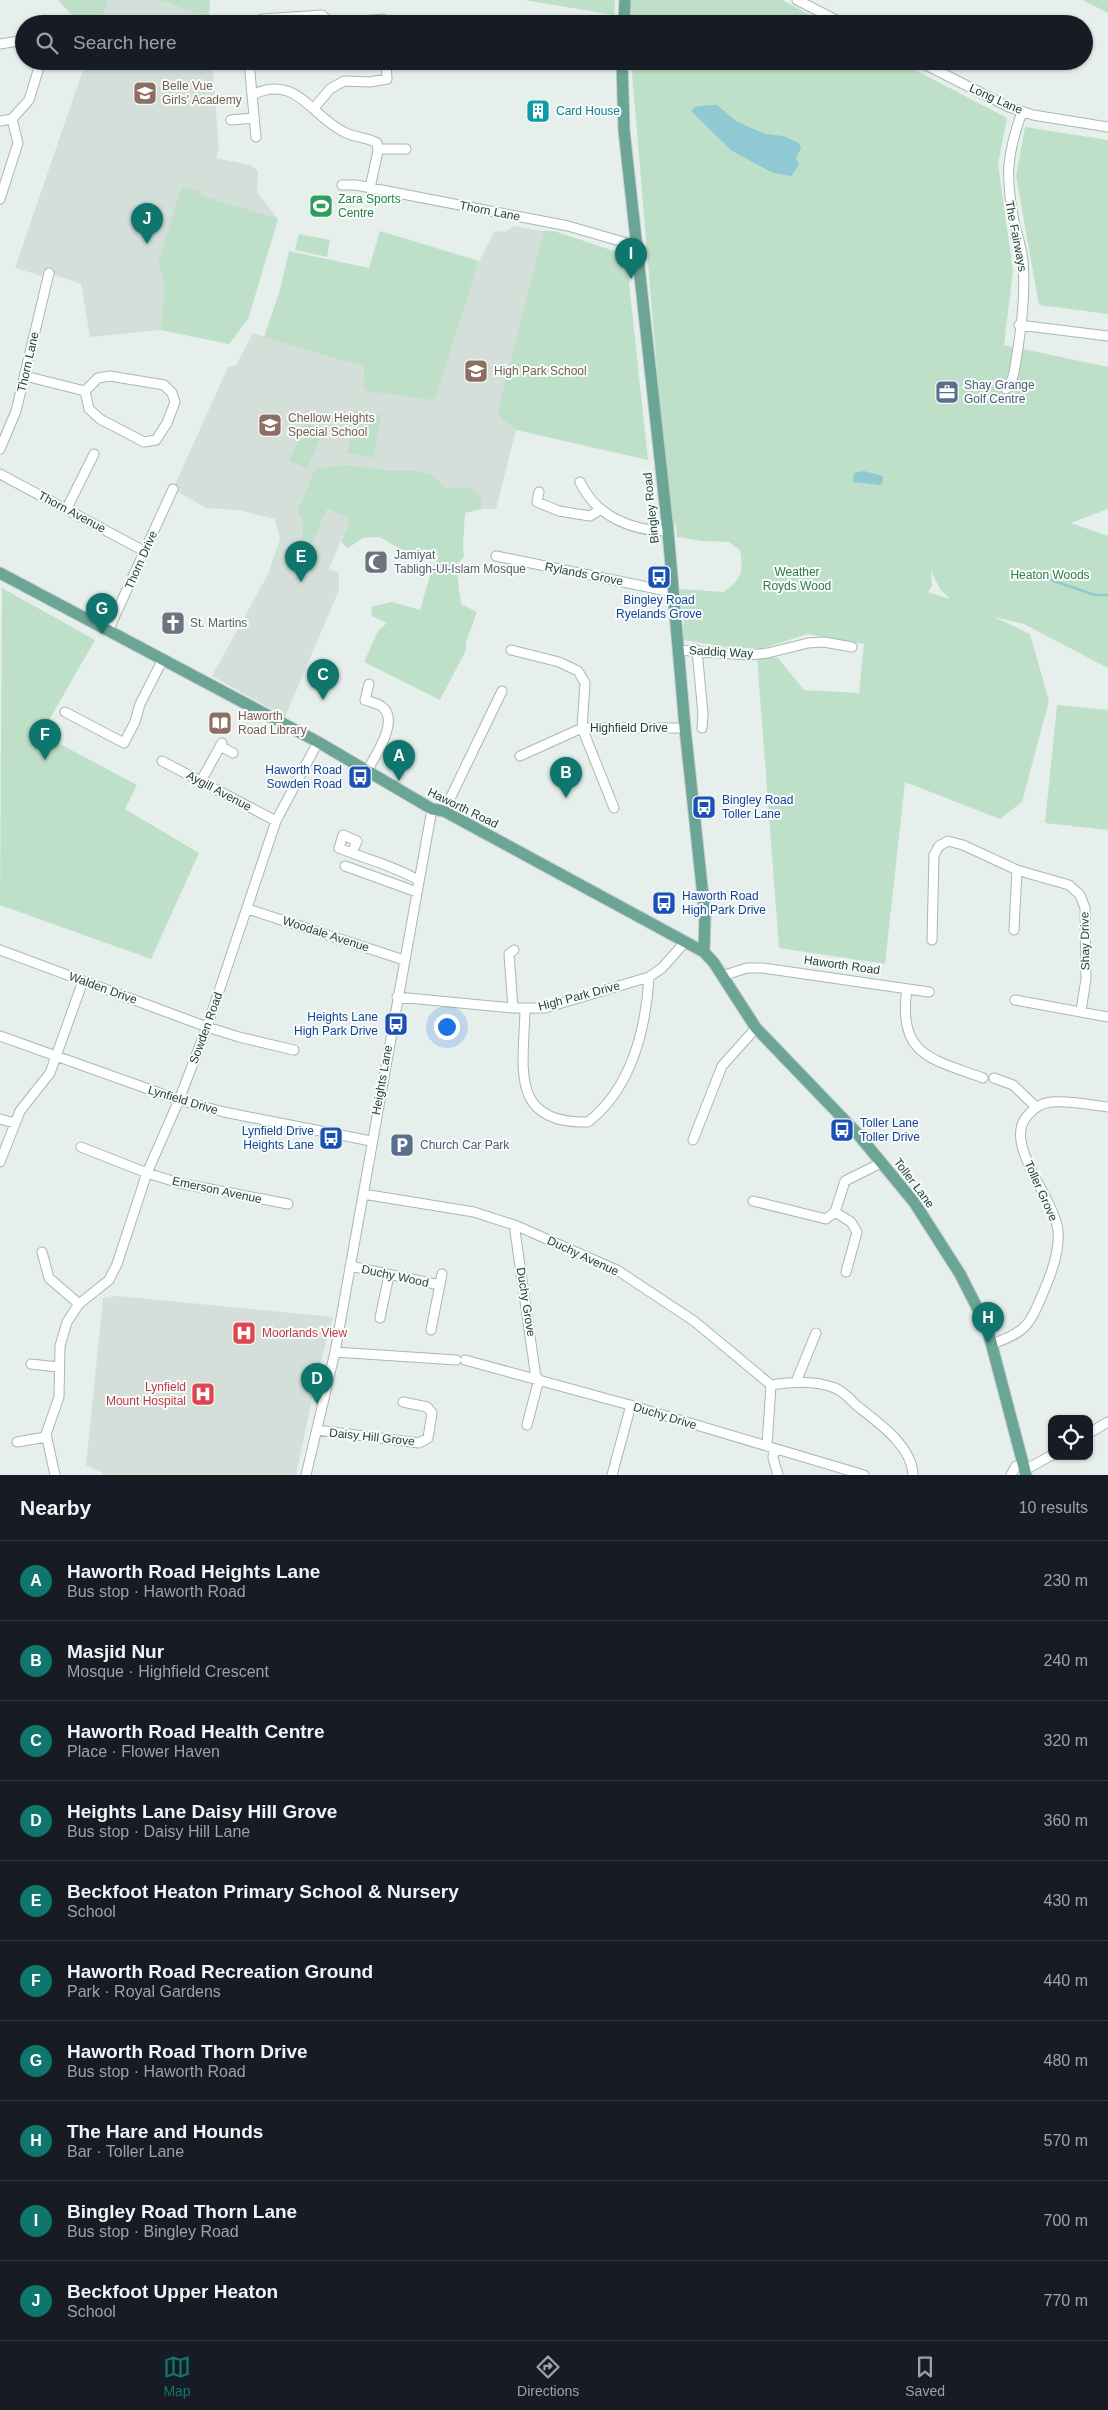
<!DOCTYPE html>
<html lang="en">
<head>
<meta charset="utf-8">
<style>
	body { margin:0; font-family:Arial,sans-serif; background:#242831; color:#f1f3f6 }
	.controls { position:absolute; right:15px; bottom:15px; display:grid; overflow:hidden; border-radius:10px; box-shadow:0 1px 4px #0004 }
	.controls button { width:45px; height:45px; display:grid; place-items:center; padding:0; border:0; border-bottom:1px solid #363941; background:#171b24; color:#f1f3f6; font:25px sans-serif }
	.you { position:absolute; left:446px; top:1026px; width:18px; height:18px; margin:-12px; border:4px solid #fff; border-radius:50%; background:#1a73e8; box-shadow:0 0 0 8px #1a73e833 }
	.badge { display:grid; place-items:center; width:32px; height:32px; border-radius:50%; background:#0f766e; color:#fff; font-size:16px; font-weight:700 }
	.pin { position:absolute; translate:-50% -41px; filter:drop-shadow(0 1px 2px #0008) }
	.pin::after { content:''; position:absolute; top:26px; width:18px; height:15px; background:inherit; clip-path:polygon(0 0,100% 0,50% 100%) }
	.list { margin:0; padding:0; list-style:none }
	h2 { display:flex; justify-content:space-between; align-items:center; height:65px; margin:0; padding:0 20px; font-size:21px }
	h2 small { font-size:16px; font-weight:400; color:#9ea1a6 }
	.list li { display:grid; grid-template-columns:32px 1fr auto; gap:15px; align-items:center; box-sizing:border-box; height:80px; padding:0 20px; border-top:1px solid #363941 }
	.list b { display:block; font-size:19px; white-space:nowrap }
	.list p { margin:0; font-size:16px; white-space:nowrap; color:#9ea1a6 }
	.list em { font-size:16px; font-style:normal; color:#9ea1a6 }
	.icon { flex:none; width:28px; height:28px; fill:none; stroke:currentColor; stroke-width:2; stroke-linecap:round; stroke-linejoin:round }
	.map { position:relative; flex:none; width:1108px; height:1475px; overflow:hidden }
	.search { position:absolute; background:#171b24; box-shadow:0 1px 4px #0004; left:15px; right:15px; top:15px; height:55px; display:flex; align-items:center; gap:12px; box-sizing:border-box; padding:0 18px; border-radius:28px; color:#9ea1a6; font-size:19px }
	.sheet { height:865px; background:#171b24 }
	nav { display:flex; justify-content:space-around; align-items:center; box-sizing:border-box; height:70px; border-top:1px solid #363941; background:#171b24; font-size:14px; color:#9ea1a6 }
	nav a { display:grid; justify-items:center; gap:2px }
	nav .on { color:#0f766e }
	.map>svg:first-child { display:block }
	.built { fill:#d4dfda }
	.green { fill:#bfe0c8; fill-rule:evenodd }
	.water { fill:#8ec9d4 }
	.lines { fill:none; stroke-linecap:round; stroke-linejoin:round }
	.stream { stroke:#8ec9d4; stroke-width:2.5 }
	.minor-casing { stroke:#a8b8b2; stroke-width:11 }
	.major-casing { stroke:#c2cac8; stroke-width:13 }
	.minor { stroke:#fff; stroke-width:9 }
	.major { stroke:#6aa596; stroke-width:11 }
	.labels { text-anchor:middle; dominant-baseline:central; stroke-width:4; stroke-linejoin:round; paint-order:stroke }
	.education-label { font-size:12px; fill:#785e54; stroke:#f7fbf9; text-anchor:start }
	.street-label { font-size:12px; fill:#24423a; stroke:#f7fbf9 }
	.culture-label { font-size:12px; fill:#0d838f; stroke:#f7fbf9; text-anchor:start }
	.leisure-label { font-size:12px; fill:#27864d; stroke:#f7fbf9; text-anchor:start }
	.service-label { font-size:12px; fill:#4e5e75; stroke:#f7fbf9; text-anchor:start }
	.worship-label { font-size:12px; fill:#5b616d; stroke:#f7fbf9; text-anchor:start }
	.park-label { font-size:12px; fill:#2d7a4b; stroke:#f7fbf9 }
	.transit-label { font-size:12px; fill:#164399; stroke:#f7fbf9; text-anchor:end }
	.health-label { font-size:12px; fill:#be3a42; stroke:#f7fbf9; text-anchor:start }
</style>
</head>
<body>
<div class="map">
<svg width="1108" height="1475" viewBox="0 0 1108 1475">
	<rect width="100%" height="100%" fill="#e6efeb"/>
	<path class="built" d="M109 0H159L209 18V24H100Z
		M86 61H212L219 150 216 158 251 165 258 171 257 192 278 219 248 319 229 344 161 330 90 337 81 284 44 271 42 276 15 268Z
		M513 226 543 231 512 356 504 421 516 430 496 509H481L482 497 468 487 446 488 431 474 416 471H391L303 521V538L313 542 327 509 350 519 329 569 339 573V590L285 717 212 676 268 574 280 539 275 519 238 510 206 508 173 489 228 367 236 365 253 333 364 367 363 386 461 316 479 261 495 231 505 232Z
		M118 1296 333 1317 317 1376 296 1475H102V1473L86 1465 103 1298Z"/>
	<path class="green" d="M58 0H109L102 18 73 16Z
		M159 0H210L209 18Z
		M524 0H615L614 15Z
		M631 0H782L827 24H630Z
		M1083 0H1108V13Z
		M631 61H898L1007 118 998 164 1013 271 1004 345 1108 367V509L1071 523 1108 536V668L1024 624 994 617 1030 634 1049 701 1022 802 1000 819 905 782 885 964 779 948 757 657 778 658 804 690 859 693 864 644 807 634 764 648H733L683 640C680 633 683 630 684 623 684 611 678 601 680 589L724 592C742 578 744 572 740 550L729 542 702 541 677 537 676 525 670 524ZM931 571 940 589 950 599 928 592 932 586Z
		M1025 127 1108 140V314L1039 305 1016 176Z
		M182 186 201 191 200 195 278 219 248 319 229 344 161 330C161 307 170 285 158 263Z
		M380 231 479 261 438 390 433 400 367 391 363 386 364 367 264 337 280 290 289 251 369 268Z
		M543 231H554L626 255 648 460 516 430 504 421 498 411Z
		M299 234 330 240 327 257 295 250Z
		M355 410 381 415 373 458 347 453Z
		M306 422 324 430 307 469 289 461Z
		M345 465 391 471H416L431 474 446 488 468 487 482 497 481 509 465 513 463 546 464 557 456 565 461 604 477 612 466 642V650L440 700 364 662 378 631 387 623 372 616 371 607 392 602 420 610 432 569 439 556 425 549 411 553 402 550 380 537 363 538 348 548 341 542 350 519 327 509 313 542 303 538V521L298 511 315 469Z
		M2 588 95 640 41 734 137 785 125 809 199 853 151 959 0 905Z
		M1057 705 1108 710V830L1045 823Z"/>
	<path class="water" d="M709 105H717L736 121 765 134 783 136 799 143 801 148 796 158 799 165 791 176 773 173 732 151 691 111 695 107Z
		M864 471 883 476V482L880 485 853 482 854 473Z"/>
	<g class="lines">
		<path class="stream" d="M1045 578 1095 595H1108"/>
		<g class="minor-casing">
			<path id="minor" d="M797 0 844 24
				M249 24 263 19 322 15 331 24 383 19V24
				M0 44 24 40
				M249 61 252 95
				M918 61 1009 107 1033 115 1108 127
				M314 108 330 89 344 81 370 82 387 79 386 61
				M231 120 254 118
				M0 121 12 119 29 100 41 61
				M256 137 252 95C296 73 311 116 344 132 355 138 367 137 377 143L378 151 370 188
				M378 149H406
				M342 185H356L568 226 637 246
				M0 199 18 143 12 119
				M1019 325 1108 336
				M25 376 85 391 98 378 110 376 164 385 172 393 175 402 167 423 156 440 144 442 100 419 89 409 85 391
				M1006 389 1010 385 1014 373C1020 337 1026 299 1023 262 1022 249 1017 234 1014 221 1005 176 1007 154 1022 112
				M0 449 16 411 49 273
				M0 474 144 551
				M580 482C596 516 631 531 668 531
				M539 492 537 502 559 511 590 516 600 510
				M67 508 94 454
				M496 556 672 592
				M108 631 173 489
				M511 650 559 662 578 671 585 683 582 728 614 808
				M678 650 748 655 768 653 808 643 824 642 852 647
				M697 650 703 714 702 728
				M65 712 124 743 135 722 140 704 162 661
				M220 746 233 753
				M520 756 582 728H685
				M162 761 276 821
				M367 771C375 756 401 719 381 706 377 703 370 702 365 700L369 684
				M201 781 222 743
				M444 811 502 691
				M352 853 357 841 343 835 339 848C365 859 393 865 418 880
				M345 866 417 892
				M248 909 404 960
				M1014 930 1017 870
				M932 940 934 855 939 846 948 841 963 845 1017 870 1069 885 1080 895 1085 908 1086 979 1081 1011
				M0 950 207 1027 239 1037 294 1050
				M722 976 747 968H763L929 992
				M907 989C897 1055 931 1059 983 1078
				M397 997 513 1008H545L649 977 662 968 686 941
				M1015 1000 1108 1017
				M513 1008 509 954 514 950
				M525 1009C524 1066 508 1124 588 1122 631 1089 646 1029 649 977
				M0 1036 179 1100 224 1112 371 1141
				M994 1078 1013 1085 1036 1107
				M0 1119 15 1123
				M693 1140 722 1066 756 1028
				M81 1147 147 1173 179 1183 288 1204
				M0 1162 20 1111 50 1073 83 981
				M363 1194 474 1212 517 1226 617 1270 694 1321 771 1385 767 1446
				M753 1201 826 1219 835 1212 845 1181 881 1163
				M835 1212 851 1222 857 1232 846 1272
				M517 1226 515 1231 536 1378
				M42 1252 49 1278 79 1304
				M350 1266 440 1285
				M380 1318 389 1275
				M431 1330 442 1274
				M992 1344C1026 1332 1029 1326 1043 1293 1051 1275 1060 1251 1058 1231 1055 1198 1001 1143 1028 1115 1034 1108 1041 1103 1051 1102 1068 1100 1090 1105 1108 1107
				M335 1352 456 1360
				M465 1360 626 1404 864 1475
				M31 1364 58 1367
				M796 1382 816 1333
				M771 1385C792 1382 814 1380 835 1388 843 1391 850 1399 856 1405 877 1422 912 1445 913 1475
				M527 1425 539 1379
				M317 1430 419 1443 428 1438 432 1413 427 1407 403 1402
				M1089 1433 1108 1422
				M17 1442 46 1437
				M774 1449 773 1458 778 1475
				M1025 1470 1052 1455
				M55 1475 46 1434 59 1397 60 1346 67 1322 79 1304 109 1280 117 1264 147 1173 179 1100 207 1027 276 821 318 742
				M306 1475 335 1352 432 809
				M612 1475 631 1405
				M1011 1475 1016 1466"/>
		</g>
		<g class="major-casing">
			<path id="major" d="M624 24 625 0
				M622 61 624 130 668 531 685 728 705 915 704 952
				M0 573 318 742 432 809 444 811 704 952 714 963 756 1028 856 1132 914 1202 960 1274 987 1327 1026 1475"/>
		</g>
		<use href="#minor" class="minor"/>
		<use href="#major" class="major"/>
	</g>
	<defs>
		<g id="school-square" transform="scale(1.25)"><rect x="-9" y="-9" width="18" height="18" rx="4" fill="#8d6e63" stroke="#f7fbf9"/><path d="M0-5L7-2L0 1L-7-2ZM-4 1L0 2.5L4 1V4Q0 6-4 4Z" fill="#fff"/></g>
		<g id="building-square" transform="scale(1.25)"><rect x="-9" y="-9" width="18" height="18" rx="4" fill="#0f9aa8" stroke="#f7fbf9"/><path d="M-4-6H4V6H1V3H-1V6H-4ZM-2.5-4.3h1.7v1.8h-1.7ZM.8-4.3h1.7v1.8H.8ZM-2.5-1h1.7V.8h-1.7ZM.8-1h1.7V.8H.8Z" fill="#fff"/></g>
		<g id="stadium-square" transform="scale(1.25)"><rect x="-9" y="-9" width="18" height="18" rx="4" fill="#2e9e5b" stroke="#f7fbf9"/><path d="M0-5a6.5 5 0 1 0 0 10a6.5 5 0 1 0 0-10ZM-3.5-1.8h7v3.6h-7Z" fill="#fff"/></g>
		<g id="office-square" transform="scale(1.25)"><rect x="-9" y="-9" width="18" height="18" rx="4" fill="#5c6f8a" stroke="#f7fbf9"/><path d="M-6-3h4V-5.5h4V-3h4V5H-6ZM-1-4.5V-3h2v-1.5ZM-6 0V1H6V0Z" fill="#fff"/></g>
		<g id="mosque-square" transform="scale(1.25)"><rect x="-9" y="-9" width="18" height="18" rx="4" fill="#6b7280" stroke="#f7fbf9"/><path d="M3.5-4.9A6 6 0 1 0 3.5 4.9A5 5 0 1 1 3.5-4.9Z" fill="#fff"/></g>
		<g id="bus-square" transform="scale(1.25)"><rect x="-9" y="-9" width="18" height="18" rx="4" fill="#1a4fb4" stroke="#f7fbf9"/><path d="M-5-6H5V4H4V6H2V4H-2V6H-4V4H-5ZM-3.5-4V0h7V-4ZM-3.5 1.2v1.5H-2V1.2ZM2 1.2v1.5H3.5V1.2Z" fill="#fff"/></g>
		<g id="church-square" transform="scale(1.25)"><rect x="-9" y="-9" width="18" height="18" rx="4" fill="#6b7280" stroke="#f7fbf9"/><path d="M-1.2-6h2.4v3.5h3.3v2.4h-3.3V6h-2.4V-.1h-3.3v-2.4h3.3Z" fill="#fff"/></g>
		<g id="library-square" transform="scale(1.25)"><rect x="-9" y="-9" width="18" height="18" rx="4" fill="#8d6e63" stroke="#f7fbf9"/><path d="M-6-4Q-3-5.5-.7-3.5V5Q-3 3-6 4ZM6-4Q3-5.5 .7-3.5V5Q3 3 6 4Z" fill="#fff"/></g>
		<g id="parking-square" transform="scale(1.25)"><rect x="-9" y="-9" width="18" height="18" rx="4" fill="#5c6f8a" stroke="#f7fbf9"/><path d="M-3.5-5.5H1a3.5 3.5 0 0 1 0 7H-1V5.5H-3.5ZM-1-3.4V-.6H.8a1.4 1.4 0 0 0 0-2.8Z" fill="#fff"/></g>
		<g id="hospital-square" transform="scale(1.25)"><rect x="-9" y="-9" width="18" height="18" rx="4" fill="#e0444e" stroke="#f7fbf9"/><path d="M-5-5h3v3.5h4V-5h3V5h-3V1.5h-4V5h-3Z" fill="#fff"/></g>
	</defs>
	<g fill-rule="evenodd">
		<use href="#school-square" x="145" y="93"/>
		<use href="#building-square" x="538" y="111"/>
		<use href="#stadium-square" x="321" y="206"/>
		<use href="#school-square" x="476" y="371"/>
		<use href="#office-square" x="947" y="392"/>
		<use href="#school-square" x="270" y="425"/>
		<use href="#mosque-square" x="376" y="562"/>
		<use href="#bus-square" x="659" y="577"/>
		<use href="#church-square" x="173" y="623"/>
		<use href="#library-square" x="220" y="723"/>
		<use href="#bus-square" x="360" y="777"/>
		<use href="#bus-square" x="704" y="807"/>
		<use href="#bus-square" x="664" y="903"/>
		<use href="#bus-square" x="396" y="1024"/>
		<use href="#bus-square" x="842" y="1130"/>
		<use href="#bus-square" x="331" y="1138"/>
		<use href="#parking-square" x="402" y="1145"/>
		<use href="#hospital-square" x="244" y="1333"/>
		<use href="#hospital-square" x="203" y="1394"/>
	</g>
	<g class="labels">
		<g class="education-label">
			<text x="162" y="86">Belle Vue<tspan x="162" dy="14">Girls' Academy</tspan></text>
			<text x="494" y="371">High Park School</text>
			<text x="288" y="418">Chellow Heights<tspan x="288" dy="14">Special School</tspan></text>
			<text x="238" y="716">Haworth<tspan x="238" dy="14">Road Library</tspan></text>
		</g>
		<g class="street-label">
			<text transform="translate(996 99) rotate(24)">Long Lane</text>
			<text transform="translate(490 211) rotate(11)">Thorn Lane</text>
			<text transform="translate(1016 236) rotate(79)">The Fairways</text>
			<text transform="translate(28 362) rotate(-77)">Thorn Lane</text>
			<text transform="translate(651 508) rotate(-96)">Bingley Road</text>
			<text transform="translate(72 512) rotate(28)">Thorn Avenue</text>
			<text transform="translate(141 560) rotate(-66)">Thorn Drive</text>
			<text transform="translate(584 574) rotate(11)">Rylands Grove</text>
			<text transform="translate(721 652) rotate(3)">Saddiq Way</text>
			<text x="629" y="728">Highfield Drive</text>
			<text transform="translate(219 791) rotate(28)">Aygill Avenue</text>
			<text transform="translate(463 808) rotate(26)">Haworth Road</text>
			<text transform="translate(326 934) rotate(18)">Woodale Avenue</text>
			<text transform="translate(1085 941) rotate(-91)">Shay Drive</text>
			<text transform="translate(842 965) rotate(8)">Haworth Road</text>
			<text transform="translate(103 988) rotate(20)">Walden Drive</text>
			<text transform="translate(579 996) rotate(-15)">High Park Drive</text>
			<text transform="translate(206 1028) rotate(-70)">Sowden Road</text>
			<text transform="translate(382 1080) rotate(-80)">Heights Lane</text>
			<text transform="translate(183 1100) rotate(17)">Lynfield Drive</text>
			<text transform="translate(914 1183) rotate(53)">Toller Lane</text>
			<text transform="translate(217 1190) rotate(12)">Emerson Avenue</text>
			<text transform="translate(1041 1191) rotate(66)">Toller Grove</text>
			<text transform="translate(583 1256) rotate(25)">Duchy Avenue</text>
			<text transform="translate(395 1276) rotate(12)">Duchy Wood</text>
			<text transform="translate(526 1302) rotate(81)">Duchy Grove</text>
			<text transform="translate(665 1416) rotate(17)">Duchy Drive</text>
			<text transform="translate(372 1437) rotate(6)">Daisy Hill Grove</text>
		</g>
		<g class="culture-label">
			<text x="556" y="111">Card House</text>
		</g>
		<g class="leisure-label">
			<text x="338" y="199">Zara Sports<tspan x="338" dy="14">Centre</tspan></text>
		</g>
		<g class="service-label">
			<text x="964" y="385">Shay Grange<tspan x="964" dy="14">Golf Centre</tspan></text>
			<text x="420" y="1145">Church Car Park</text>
		</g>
		<g class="worship-label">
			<text x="394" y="555">Jamiyat<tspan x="394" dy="14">Tabligh-Ul-Islam Mosque</tspan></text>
			<text x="190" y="623">St. Martins</text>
		</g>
		<g class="park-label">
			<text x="797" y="572">Weather<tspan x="797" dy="14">Royds Wood</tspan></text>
			<text x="1050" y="575">Heaton Woods</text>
		</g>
		<g class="transit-label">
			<text x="659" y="600" text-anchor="middle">Bingley Road<tspan x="659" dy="14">Ryelands Grove</tspan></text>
			<text x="342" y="770">Haworth Road<tspan x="342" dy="14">Sowden Road</tspan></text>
			<text x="722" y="800" text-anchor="start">Bingley Road<tspan x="722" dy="14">Toller Lane</tspan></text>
			<text x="682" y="896" text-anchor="start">Haworth Road<tspan x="682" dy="14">High Park Drive</tspan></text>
			<text x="378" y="1017">Heights Lane<tspan x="378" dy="14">High Park Drive</tspan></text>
			<text x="860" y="1123" text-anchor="start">Toller Lane<tspan x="860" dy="14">Toller Drive</tspan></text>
			<text x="314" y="1131">Lynfield Drive<tspan x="314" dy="14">Heights Lane</tspan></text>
		</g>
		<g class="health-label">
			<text x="262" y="1333">Moorlands View</text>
			<text x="186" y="1387" text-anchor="end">Lynfield<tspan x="186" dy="14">Mount Hospital</tspan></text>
		</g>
	</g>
</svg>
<div class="controls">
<button><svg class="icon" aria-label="locate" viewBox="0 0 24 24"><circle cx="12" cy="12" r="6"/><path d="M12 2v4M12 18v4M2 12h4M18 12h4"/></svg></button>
</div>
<div class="you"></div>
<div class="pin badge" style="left:399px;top:781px">A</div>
<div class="pin badge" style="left:566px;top:798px">B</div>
<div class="pin badge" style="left:323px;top:700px">C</div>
<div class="pin badge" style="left:317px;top:1404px">D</div>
<div class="pin badge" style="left:301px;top:582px">E</div>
<div class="pin badge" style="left:45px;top:760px">F</div>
<div class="pin badge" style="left:102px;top:634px">G</div>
<div class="pin badge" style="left:988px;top:1343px">H</div>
<div class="pin badge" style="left:631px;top:279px">I</div>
<div class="pin badge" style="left:147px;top:244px">J</div>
<div class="search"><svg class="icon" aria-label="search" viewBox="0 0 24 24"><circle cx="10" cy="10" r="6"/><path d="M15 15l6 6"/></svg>Search here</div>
</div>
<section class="sheet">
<h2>Nearby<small>10 results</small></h2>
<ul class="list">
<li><span class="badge">A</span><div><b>Haworth Road Heights Lane</b><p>Bus stop · Haworth Road</p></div><em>230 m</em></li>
<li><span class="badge">B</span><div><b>Masjid Nur</b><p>Mosque · Highfield Crescent</p></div><em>240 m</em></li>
<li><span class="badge">C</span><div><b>Haworth Road Health Centre</b><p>Place · Flower Haven</p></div><em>320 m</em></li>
<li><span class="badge">D</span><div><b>Heights Lane Daisy Hill Grove</b><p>Bus stop · Daisy Hill Lane</p></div><em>360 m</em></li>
<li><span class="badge">E</span><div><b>Beckfoot Heaton Primary School &amp; Nursery</b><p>School</p></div><em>430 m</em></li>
<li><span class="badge">F</span><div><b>Haworth Road Recreation Ground</b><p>Park · Royal Gardens</p></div><em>440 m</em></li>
<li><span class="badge">G</span><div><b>Haworth Road Thorn Drive</b><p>Bus stop · Haworth Road</p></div><em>480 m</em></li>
<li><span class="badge">H</span><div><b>The Hare and Hounds</b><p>Bar · Toller Lane</p></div><em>570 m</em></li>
<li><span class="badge">I</span><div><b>Bingley Road Thorn Lane</b><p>Bus stop · Bingley Road</p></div><em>700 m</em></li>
<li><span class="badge">J</span><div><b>Beckfoot Upper Heaton</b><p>School</p></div><em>770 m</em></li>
</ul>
</section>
<nav>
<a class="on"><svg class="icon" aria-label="map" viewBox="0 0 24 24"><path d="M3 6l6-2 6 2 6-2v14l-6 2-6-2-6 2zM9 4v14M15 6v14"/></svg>Map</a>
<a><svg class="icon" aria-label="directions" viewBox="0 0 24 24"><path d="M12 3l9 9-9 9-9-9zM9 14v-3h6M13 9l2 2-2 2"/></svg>Directions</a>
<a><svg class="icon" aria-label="saved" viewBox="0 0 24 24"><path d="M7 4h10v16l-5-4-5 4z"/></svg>Saved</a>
</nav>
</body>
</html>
